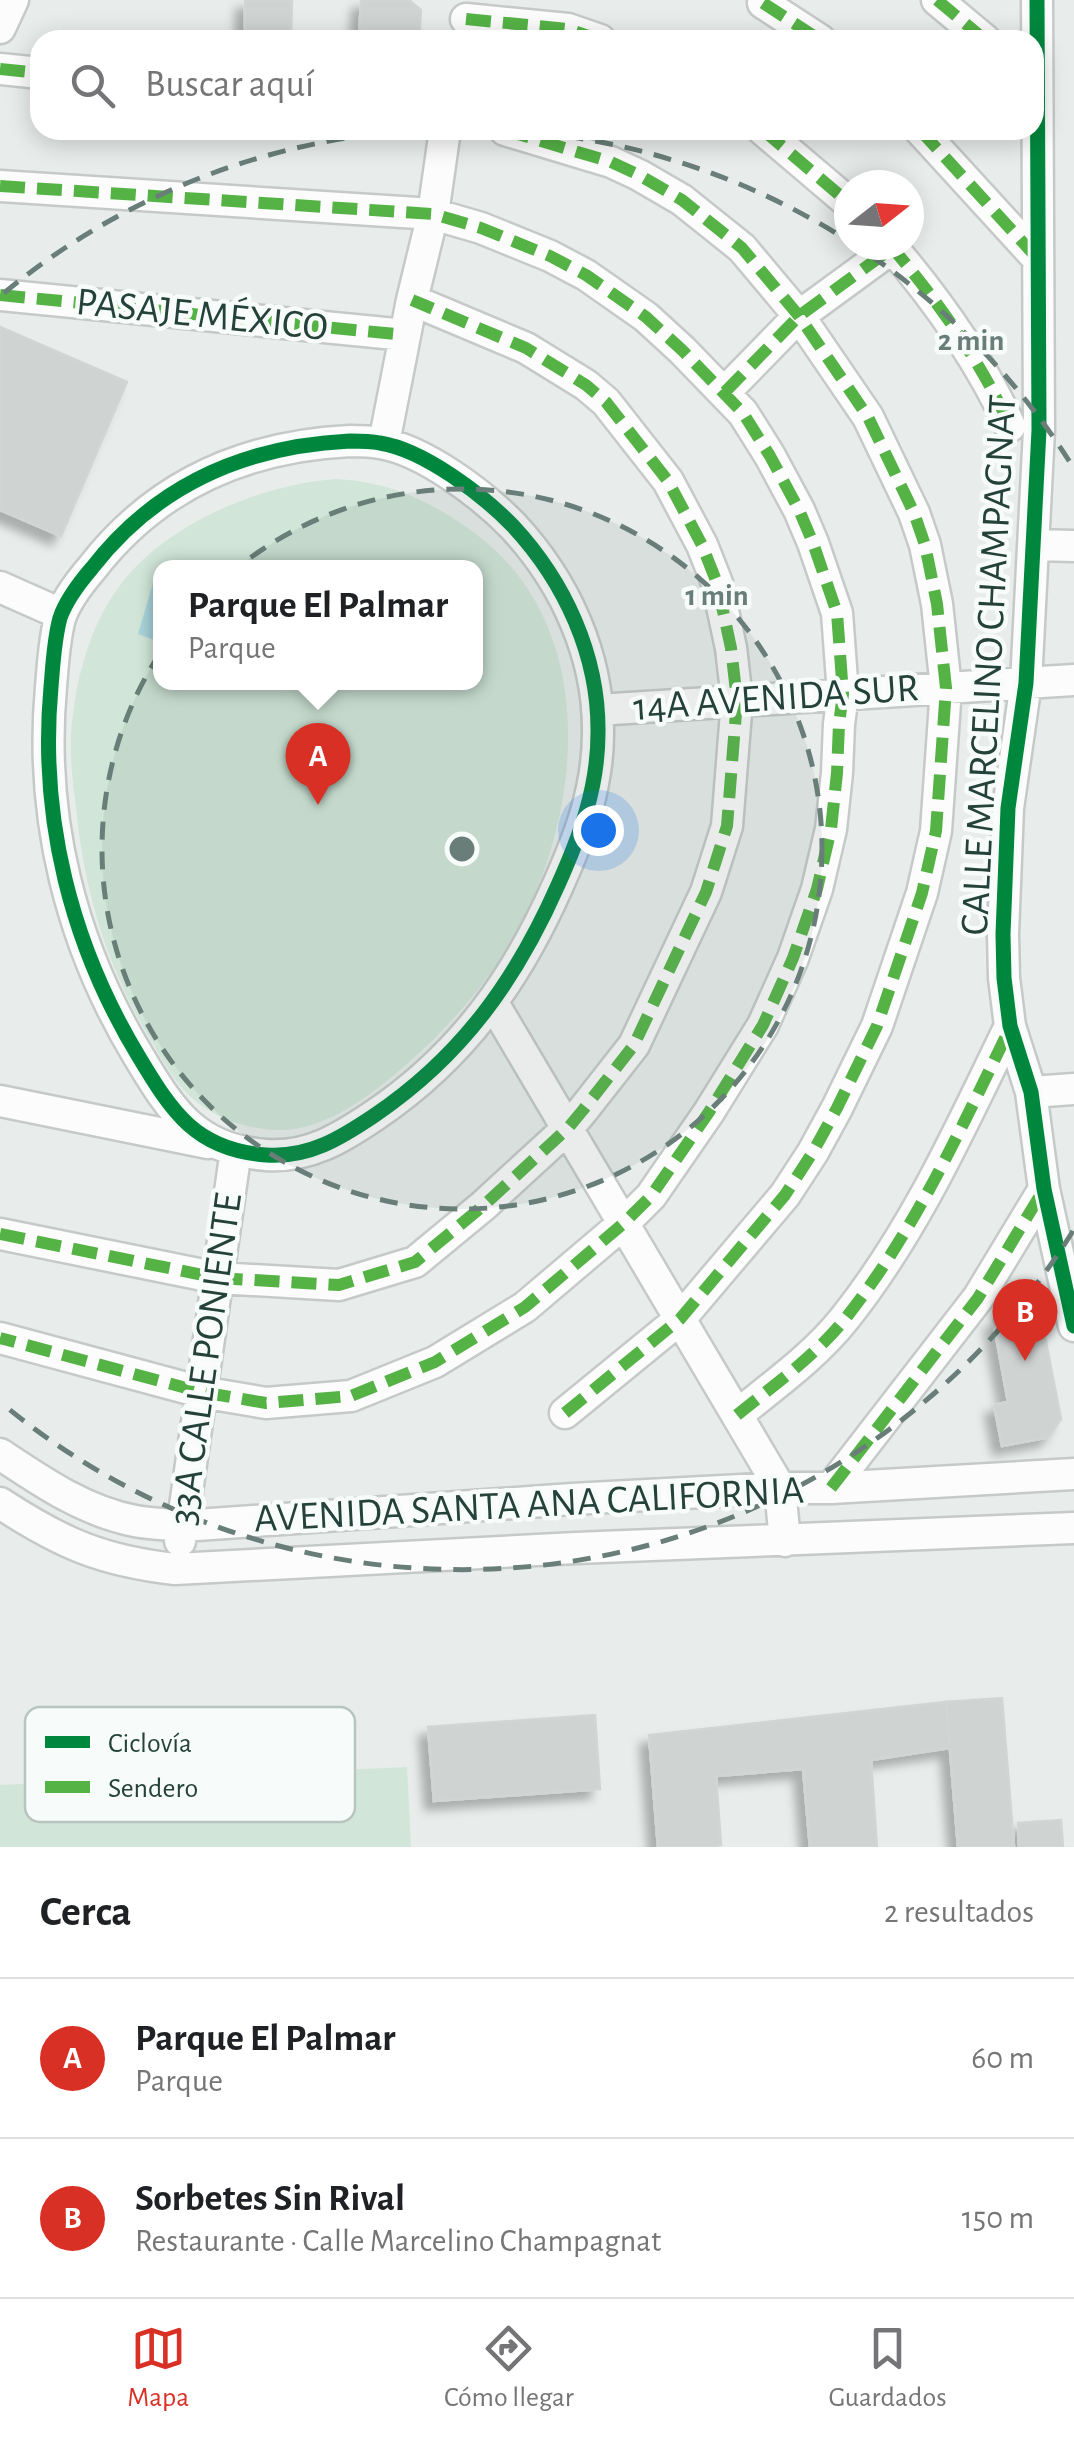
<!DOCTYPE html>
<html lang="es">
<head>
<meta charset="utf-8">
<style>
	body { margin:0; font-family:"Alegreya Sans",sans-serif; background:#f2f2f2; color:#202124 }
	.compass { position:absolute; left:834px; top:170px; width:90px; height:90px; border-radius:50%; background:#fff; box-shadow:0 5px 25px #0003; rotate:73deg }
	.you { position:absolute; left:598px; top:830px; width:35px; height:35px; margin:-25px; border:8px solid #fff; border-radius:50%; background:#1a73e8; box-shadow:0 0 0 15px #1a73e833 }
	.badge { display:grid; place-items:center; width:65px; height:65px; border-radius:50%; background:#d93025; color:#fff; font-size:32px; font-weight:700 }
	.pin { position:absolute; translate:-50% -82px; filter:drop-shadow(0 2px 5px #0008) }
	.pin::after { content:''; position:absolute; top:52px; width:35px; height:30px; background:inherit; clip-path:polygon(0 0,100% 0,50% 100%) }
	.popup { position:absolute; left:153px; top:560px; width:330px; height:130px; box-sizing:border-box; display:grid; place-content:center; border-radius:20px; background:#fff; filter:drop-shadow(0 2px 8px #0005); font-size:32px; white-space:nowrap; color:#757577 }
	.popup b { font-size:38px; color:#202124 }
	.popup::after { content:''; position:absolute; left:50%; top:100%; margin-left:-20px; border:20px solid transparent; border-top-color:#fff }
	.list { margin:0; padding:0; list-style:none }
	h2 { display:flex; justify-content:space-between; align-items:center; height:130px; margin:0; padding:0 40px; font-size:42px }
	h2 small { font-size:32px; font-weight:400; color:#757577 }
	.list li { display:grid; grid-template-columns:65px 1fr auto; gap:30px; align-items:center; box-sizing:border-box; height:160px; padding:0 40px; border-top:2px solid #e0e0e0 }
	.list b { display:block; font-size:38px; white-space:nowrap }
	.list p { margin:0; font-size:32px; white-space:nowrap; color:#757577 }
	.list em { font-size:32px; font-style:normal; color:#757577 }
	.icon { flex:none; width:55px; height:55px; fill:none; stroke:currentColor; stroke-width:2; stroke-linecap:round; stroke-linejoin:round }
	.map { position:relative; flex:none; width:1074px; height:1847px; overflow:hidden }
	.search { position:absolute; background:#fff; box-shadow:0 5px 25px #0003; left:30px; right:30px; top:30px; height:110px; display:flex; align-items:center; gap:25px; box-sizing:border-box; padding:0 35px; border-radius:30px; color:#757577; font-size:38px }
	.sheet { height:450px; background:#fff }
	nav { display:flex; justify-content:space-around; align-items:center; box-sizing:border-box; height:140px; border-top:2px solid #e0e0e0; background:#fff; font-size:28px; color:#757577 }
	nav a { display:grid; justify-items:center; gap:5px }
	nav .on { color:#d93025 }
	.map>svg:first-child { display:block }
	.green { fill:#d1e6d8; fill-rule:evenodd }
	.water { fill:#a9d4db }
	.building { fill:#cfd4d2; stroke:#d1d6d4; stroke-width:2.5; filter:url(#shadow) }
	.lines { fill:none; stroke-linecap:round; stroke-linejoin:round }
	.minor-casing { stroke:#c5cac8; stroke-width:35 }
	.minor { stroke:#fcfcfc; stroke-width:30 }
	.quiet { stroke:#55b346; stroke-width:12; stroke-dasharray:25 12; stroke-linecap:butt }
	.cycleway-casing { stroke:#f7fbf9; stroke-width:21 }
	.cycleway { stroke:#00873e; stroke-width:15 }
	.ring { fill:none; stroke:#697e78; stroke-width:5; stroke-dasharray:18 12 }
	.labels { text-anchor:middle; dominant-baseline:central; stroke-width:9; stroke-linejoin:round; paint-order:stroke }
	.street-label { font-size:40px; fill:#24423a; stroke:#f7fbf9 }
	.key { fill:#f7fbf9; stroke:#b8c4c0; stroke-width:2.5 }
	.key-label { font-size:28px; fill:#24423a }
	.centre { fill:#697e78; stroke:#f7fbf9; stroke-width:5 }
	.ring-label { font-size:30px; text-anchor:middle; font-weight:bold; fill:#697e78; stroke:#f7fbf9; stroke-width:9; stroke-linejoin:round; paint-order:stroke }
</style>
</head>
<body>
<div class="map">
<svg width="1074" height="1847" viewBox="0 0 1074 1847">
	<defs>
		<filter id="shadow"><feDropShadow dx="-9" dy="9" stdDeviation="5" flood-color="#0004"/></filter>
	</defs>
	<rect width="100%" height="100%" fill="#e8edeb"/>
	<path class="green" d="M335 479C389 481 433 502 476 534 602 629 583 815 513 939 486 985 448 1028 408 1063 373 1094 324 1133 274 1130 244 1128 214 1118 192 1098 174 1082 161 1058 150 1039 107 967 84 891 76 808 73 784 70 760 71 736 74 687 87 632 116 591 161 525 259 485 335 479ZM160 568H476V682H160Z
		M407 1767 411 1847H0V1785Z"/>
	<path class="water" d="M156 573 160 574V642L138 634Z"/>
	<path class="building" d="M245 0H292L291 36 245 35Z
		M361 0H409L421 10 419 40H359Z
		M0 327 127 382 61 536 0 510Z
		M1040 1311 1061 1419 1049 1437 1002 1446 994 1405 1008 1402 993 1320Z
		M1002 1698 1014 1847H958L946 1702Z
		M946 1702 950 1748 871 1760 877 1847H810L803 1769 716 1776 721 1845 711 1847H658L649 1735Z
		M595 1715 600 1789 434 1801 428 1727Z
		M1061 1820 1063 1847H1019L1018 1823Z"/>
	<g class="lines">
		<g class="minor-casing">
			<path id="minor" d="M937 0 985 40
				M1037 0 1039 430 1026 683 1008 808 1003 934 1004 978 1010 1026 1031 1092 1044 1189 1074 1326
				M763 3 820 40
				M466 19 568 29 600 40
				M0 28 13 0
				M0 69 40 73
				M505 130 611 162 639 175 682 200 742 248 799 316 868 417 914 513 925 545 937 604 946 688 936 831 922 893 877 1026 837 1108 813 1152 785 1195 680 1319 565 1413
				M763 130 849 203
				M920 130 1038 259
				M0 186 433 214 481 228 550 256 586 275 646 317 682 350 743 413 770 456 799 510 813 543 837 613 843 694 839 724 837 773 831 829 817 889 793 958 763 1025 709 1112 651 1196 624 1223 525 1307 435 1362 351 1396 266 1403 201 1392 0 1338
				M890 245C937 300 980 360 1010 426
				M0 295 405 335
				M725 392 799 316 892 248
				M350 441C360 441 370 441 380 443 424 450 483 495 513 526 565 582 599 656 598 733 598 788 580 836 558 885 516 980 462 1056 375 1115 341 1138 309 1158 266 1155 196 1150 172 1112 139 1057 71 945 39 818 51 687 53 664 54 640 60 618 66 600 80 582 92 568 157 484 246 446 350 441Z
				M384 443 412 300 433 214 445 130
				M1034 545 1074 546
				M0 587 61 614
				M597 710 1074 680
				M493 1003 780 1488 785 1541
				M1031 1092 1074 1089
				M0 1101 208 1143
				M0 1234 218 1278 339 1285 415 1262 483 1206 568 1128 583 1110 634 1045 706 892 727 826 737 700 731 648 717 583 702 545 668 481 606 402 586 385 526 348 412 300
				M737 1415C774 1385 815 1356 845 1318 915 1230 961 1127 1010 1026
				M0 1454C42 1482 84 1511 135 1521 150 1524 166 1524 182 1526L572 1499 780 1488H831L1074 1474
				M831 1488 978 1298 1044 1189
				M0 1503C61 1543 102 1561 175 1569L576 1548 1074 1528
				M180 1541 236 1150"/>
		</g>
		<use href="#minor" class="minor"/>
		<path class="quiet" d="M937 0 985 40
			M763 3 820 40
			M466 19 568 29 600 40
			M0 69 40 73
			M505 130 611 162 639 175 682 200 742 248 799 316 868 417 914 513 925 545 937 604 946 688 936 831 922 893 877 1026 837 1108 813 1152 785 1195 680 1319 565 1413
			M763 130 849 203
			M920 130 1038 259
			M0 186 433 214 481 228 550 256 586 275 646 317 682 350 743 413 770 456 799 510 813 543 837 613 843 694 839 724 837 773 831 829 817 889 793 958 763 1025 709 1112 651 1196 624 1223 525 1307 435 1362 351 1396 266 1403 201 1392 0 1338
			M890 245C937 300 980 360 1010 426
			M0 295 405 335
			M725 392 799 316 892 248
			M0 1234 218 1278 339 1285 415 1262 483 1206 568 1128 583 1110 634 1045 706 892 727 826 737 700 731 648 717 583 702 545 668 481 606 402 586 385 526 348 412 300
			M737 1415C774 1385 814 1357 845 1319 915 1231 961 1128 1010 1028
			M831 1488 978 1298 1044 1189"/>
		<g class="cycleway-casing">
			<path id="cycleway" d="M1037 0 1039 430 1026 683 1008 808 1003 934 1004 978 1010 1026 1031 1092 1044 1189 1074 1326
				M350 441C360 441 370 441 380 443 424 450 483 495 513 526 565 582 599 656 598 733 598 788 580 836 558 885 516 980 462 1056 375 1115 341 1138 309 1158 266 1155 196 1150 172 1112 139 1057 71 945 39 818 51 687 53 664 54 640 60 618 66 600 80 582 92 568 157 484 246 446 350 441Z"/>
		</g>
		<use href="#cycleway" class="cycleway"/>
	</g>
	<circle cx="462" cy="849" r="360" fill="#697e78" fill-opacity=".12"/>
	<g class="ring">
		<circle cx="462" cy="849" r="360"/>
		<path d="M1073 1231A720 720 0 0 1 4 1405M4 293A720 720 0 0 1 418 130M506 130A720 720 0 0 1 1073 467"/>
	</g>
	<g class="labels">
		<g class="street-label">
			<text transform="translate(202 315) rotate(6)">PASAJE MÉXICO</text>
			<text transform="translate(989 665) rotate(-87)">CALLE MARCELINO CHAMPAGNAT</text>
			<text transform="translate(776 698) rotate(-4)">14A AVENIDA SUR</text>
			<text transform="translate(206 1359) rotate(-82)">33A CALLE PONIENTE</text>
			<text transform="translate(529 1505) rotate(-3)">AVENIDA SANTA ANA CALIFORNIA</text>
		</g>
	</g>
	<rect x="25" y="1707" width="330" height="115" rx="15" class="key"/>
	<rect x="45" y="1736" width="45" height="12" fill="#00873e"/>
	<rect x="45" y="1781" width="45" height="12" fill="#55b346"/>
	<g class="key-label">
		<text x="108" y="1752">Ciclovía</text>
		<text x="108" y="1797">Sendero</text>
	</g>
	<circle cx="462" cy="849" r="15" class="centre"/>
	<g class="ring-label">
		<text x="971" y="350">2 min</text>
		<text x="717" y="605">1 min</text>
	</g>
</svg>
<svg class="compass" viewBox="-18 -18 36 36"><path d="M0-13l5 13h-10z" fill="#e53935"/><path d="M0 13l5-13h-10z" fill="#757577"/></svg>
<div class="you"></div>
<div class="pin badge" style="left:318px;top:805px">A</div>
<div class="popup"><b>Parque El Palmar</b>Parque</div>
<div class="pin badge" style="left:1025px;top:1361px">B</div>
<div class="search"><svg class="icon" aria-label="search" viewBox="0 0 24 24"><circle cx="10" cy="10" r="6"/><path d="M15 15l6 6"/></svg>Buscar aquí</div>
</div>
<section class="sheet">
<h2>Cerca<small>2 resultados</small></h2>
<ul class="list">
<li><span class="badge">A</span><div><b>Parque El Palmar</b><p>Parque</p></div><em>60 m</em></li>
<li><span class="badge">B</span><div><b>Sorbetes Sin Rival</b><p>Restaurante · Calle Marcelino Champagnat</p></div><em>150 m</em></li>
</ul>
</section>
<nav>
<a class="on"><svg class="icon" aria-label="map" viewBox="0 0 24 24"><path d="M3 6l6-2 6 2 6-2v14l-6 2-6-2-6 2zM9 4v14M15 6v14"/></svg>Mapa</a>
<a><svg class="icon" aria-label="directions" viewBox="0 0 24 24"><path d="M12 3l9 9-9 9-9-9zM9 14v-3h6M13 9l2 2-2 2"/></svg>Cómo llegar</a>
<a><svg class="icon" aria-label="saved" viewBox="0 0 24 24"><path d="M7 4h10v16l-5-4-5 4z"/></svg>Guardados</a>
</nav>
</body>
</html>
